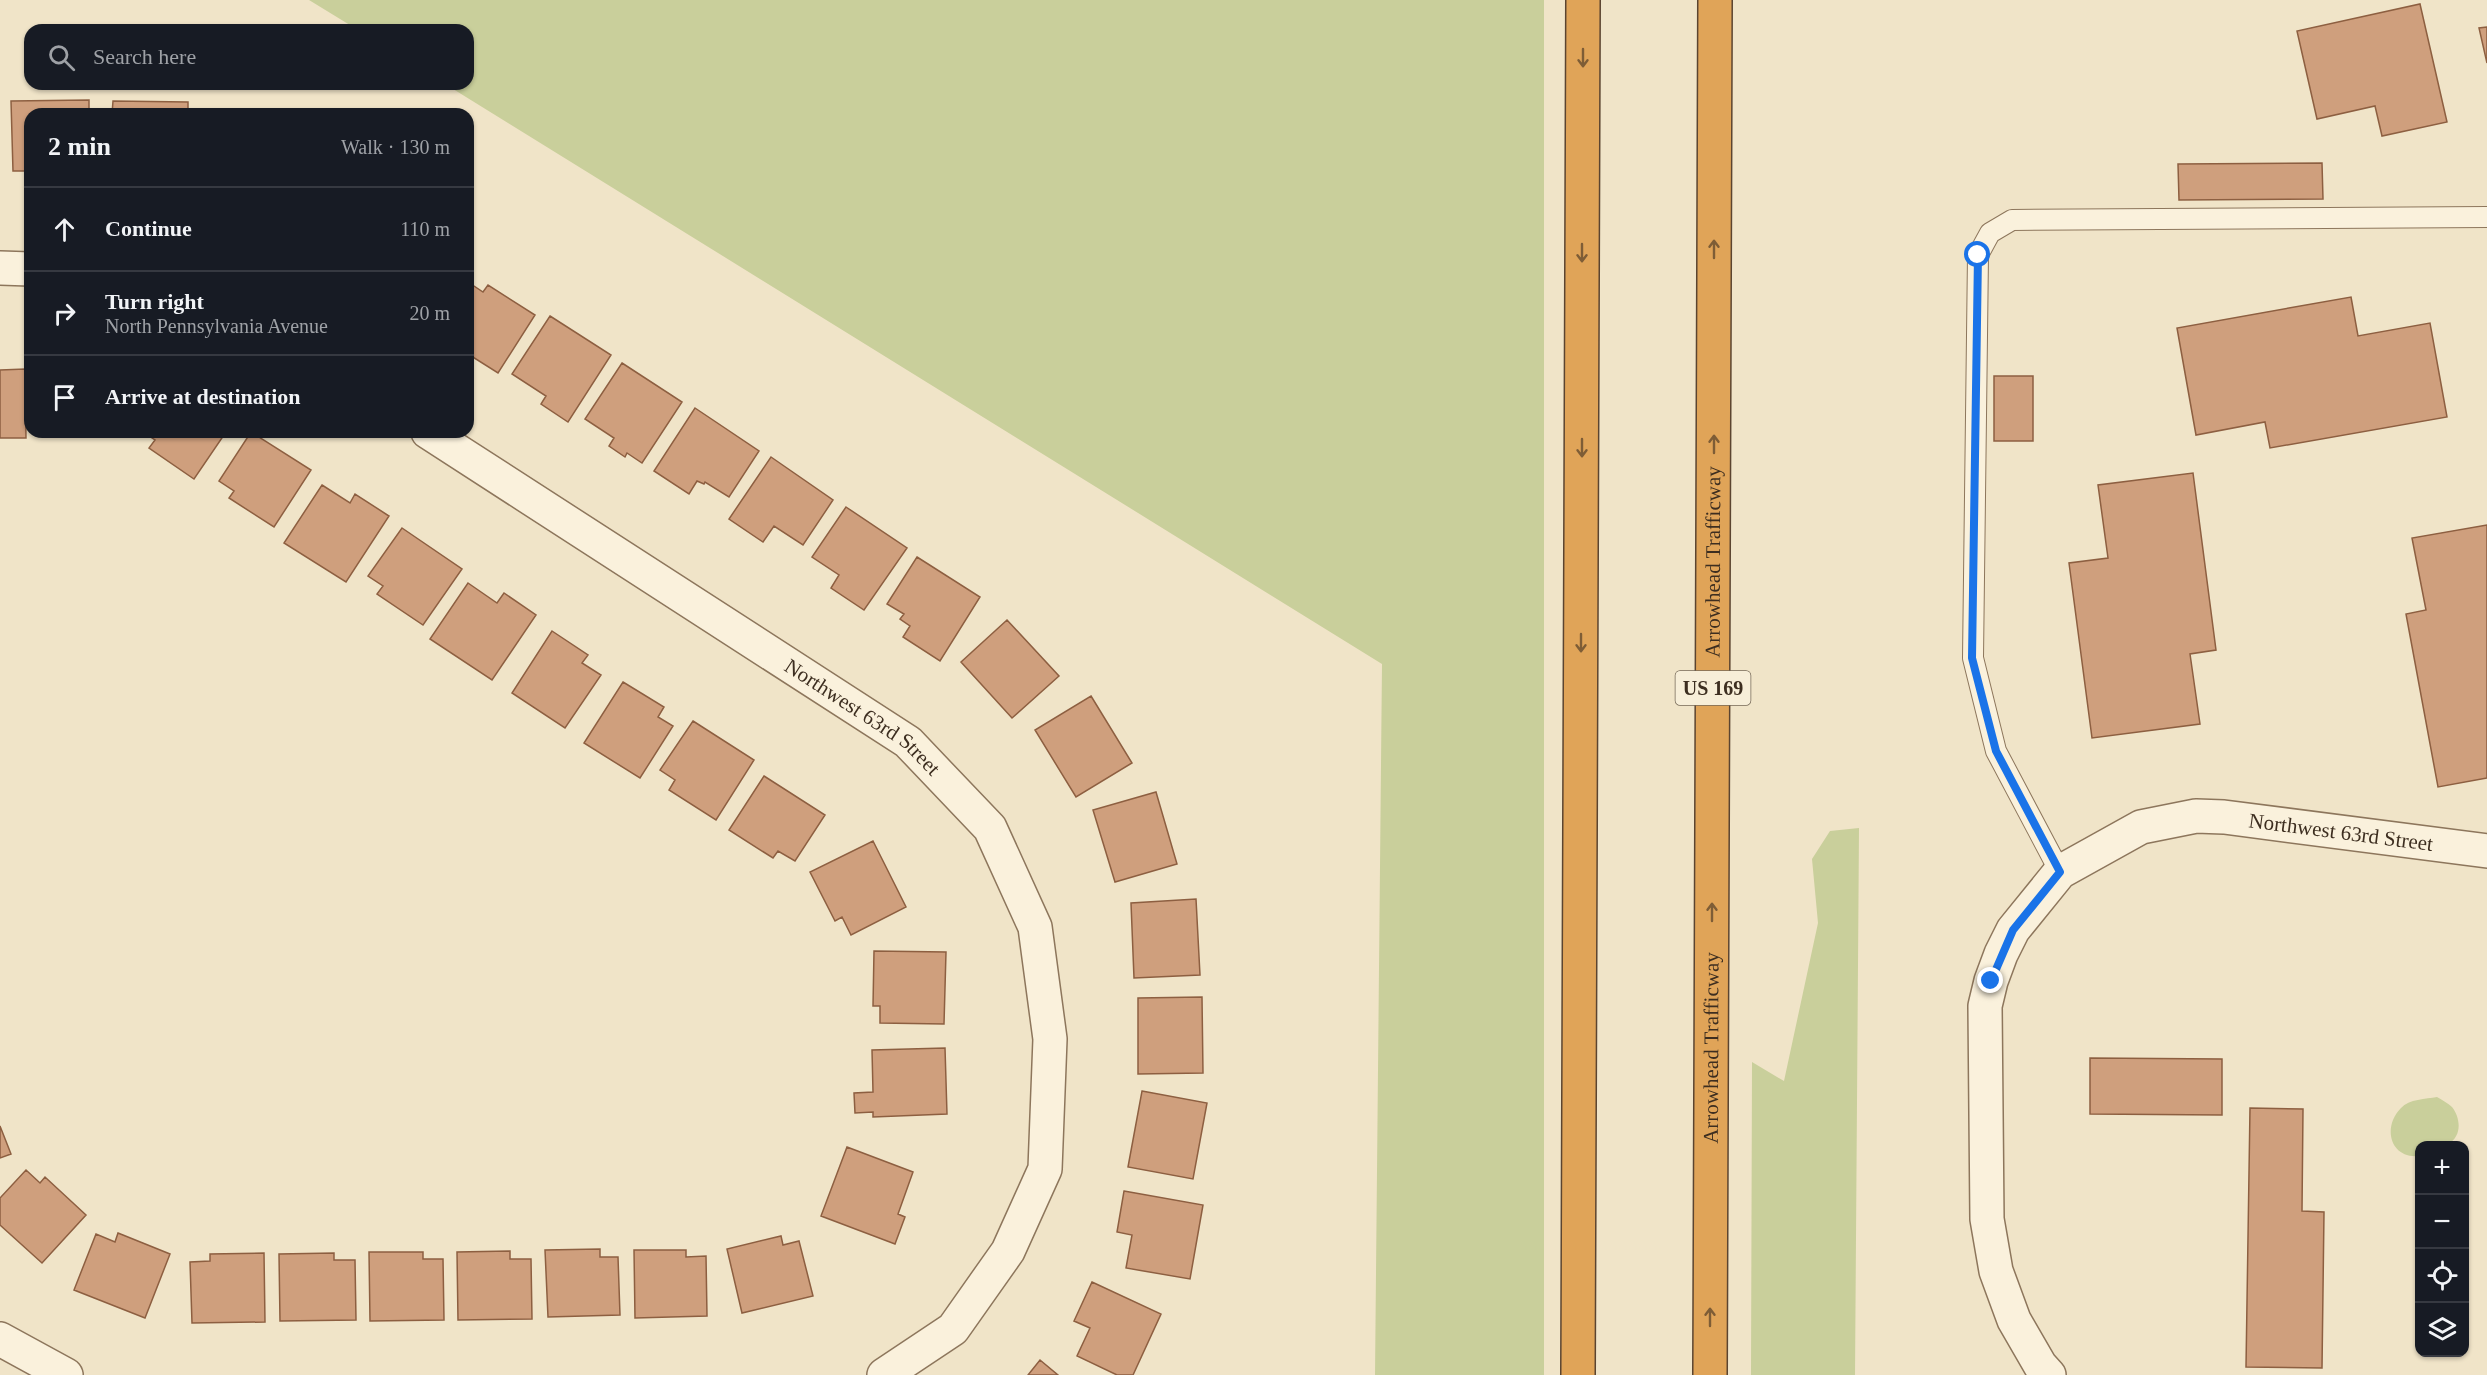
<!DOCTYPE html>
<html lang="en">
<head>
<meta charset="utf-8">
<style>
	body { margin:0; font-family:Georgia,serif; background:#242831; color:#f1f3f6 }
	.controls { position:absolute; right:18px; bottom:18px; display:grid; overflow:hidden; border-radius:12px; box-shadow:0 2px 4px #0004 }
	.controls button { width:54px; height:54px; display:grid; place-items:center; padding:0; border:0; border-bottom:2px solid #363941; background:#171b24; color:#f1f3f6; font:30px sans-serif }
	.stop { position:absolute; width:18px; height:18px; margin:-14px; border:4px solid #1a73e8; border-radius:50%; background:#fff }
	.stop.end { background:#1a73e8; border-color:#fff; box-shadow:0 2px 6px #0008 }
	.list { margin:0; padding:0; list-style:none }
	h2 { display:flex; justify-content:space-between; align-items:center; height:78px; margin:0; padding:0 24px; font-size:26px }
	h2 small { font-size:20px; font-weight:400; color:#9ea1a6 }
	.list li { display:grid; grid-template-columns:39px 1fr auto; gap:18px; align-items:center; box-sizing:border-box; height:84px; padding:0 24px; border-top:2px solid #363941 }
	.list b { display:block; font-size:22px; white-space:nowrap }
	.list p { margin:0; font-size:20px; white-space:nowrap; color:#9ea1a6 }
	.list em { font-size:20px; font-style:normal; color:#9ea1a6 }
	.icon { flex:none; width:33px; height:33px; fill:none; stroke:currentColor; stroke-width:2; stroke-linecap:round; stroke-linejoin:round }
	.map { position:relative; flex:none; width:2487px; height:1375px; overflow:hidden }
	.search { position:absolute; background:#171b24; box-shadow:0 2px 4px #0004; left:24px; top:24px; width:450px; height:66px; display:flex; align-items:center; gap:15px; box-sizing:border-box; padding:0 21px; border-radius:18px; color:#9ea1a6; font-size:22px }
	.panel { position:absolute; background:#171b24; box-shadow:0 2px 4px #0004; left:24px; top:108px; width:450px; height:330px; border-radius:18px }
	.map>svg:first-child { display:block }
	.green { fill:#c9cf9b }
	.building { fill:#cf9f7d; stroke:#8d5f41; stroke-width:1.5 }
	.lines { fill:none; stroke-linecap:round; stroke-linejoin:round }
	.service-casing { stroke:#8d765c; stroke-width:22 }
	.minor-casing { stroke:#8d765c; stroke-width:36 }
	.motorway-casing { stroke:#5b4430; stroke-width:36 }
	.service { stroke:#faf1dc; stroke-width:20 }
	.minor { stroke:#faf1dc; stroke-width:33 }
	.motorway { stroke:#e0a458; stroke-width:33 }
	.oneway { stroke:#7e5d36 }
	.route { stroke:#1a73e8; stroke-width:8 }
	.labels { text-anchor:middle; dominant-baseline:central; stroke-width:6; stroke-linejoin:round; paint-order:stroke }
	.shield { fill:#f7eed8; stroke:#756857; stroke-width:1.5 }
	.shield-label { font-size:20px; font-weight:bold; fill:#3d2e20 }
	.street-label { font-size:21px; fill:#3d2e20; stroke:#f7eed8 }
</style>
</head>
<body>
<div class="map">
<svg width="2487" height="1375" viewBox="0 0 2487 1375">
	<rect width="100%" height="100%" fill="#f0e4c8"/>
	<path class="green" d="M309 0H1544V1375H1375L1382 664 445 84H468V30H358Z
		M1859 828 1855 1375H1751L1752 1062 1784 1081 1818 923 1812 859 1830 831Z
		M2437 1097C2442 1100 2448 1103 2452 1107 2461 1118 2462 1137 2448 1144 2440 1148 2428 1146 2420 1146L2419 1156C2390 1159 2382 1127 2401 1108 2409 1099 2426 1099 2437 1097Z"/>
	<path class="building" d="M2420 4 2447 122 2382 136 2375 106 2317 119 2297 31Z
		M2487 27V63L2479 28Z
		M89 100V114H30V171H13L11 101Z
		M113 101 188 102V114H112Z
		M2322 163 2323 199 2179 200 2178 164Z
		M468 282 483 292 488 285 535 315 498 373 468 354Z
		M2351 297 2358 336 2430 323 2447 417 2270 448 2265 422 2196 435 2177 328Z
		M550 316 611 355 568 422 541 404 546 396 512 374Z
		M622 363 682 402 642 463 627 453 625 457 609 446 614 438 585 419Z
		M25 369 26 438H0V370Z
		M1994 376H2033V441H1994Z
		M695 408 759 451 729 497 705 482 704 484 697 481 689 494 654 471Z
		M46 432H112V437H46Z
		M143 432H226L194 479 149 448 155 440Z
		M251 432 311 470 274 527 229 498 234 491 219 481Z
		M771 457 833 500 803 545 774 526 763 542 729 519Z
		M2193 473 2216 650 2190 654 2200 724 2092 738 2069 563 2108 558 2098 485Z
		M322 485 350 503 355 494 389 516 346 582 284 543Z
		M846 507 907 548 864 610 831 588 839 575 812 557Z
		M2487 525V778L2438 787 2406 614 2426 610 2412 538Z
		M402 528 462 569 423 625 377 594 383 586 368 576Z
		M917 557 980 597 940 661 903 637 910 626 900 619 904 614 887 604Z
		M468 583 497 603 504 593 536 615 492 680 430 639Z
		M1007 620 1059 676 1012 718 961 662Z
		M552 631 588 655 582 663 601 675 565 728 512 693Z
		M623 682 664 707 658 717 673 726 640 778 584 743Z
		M1091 696 1132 763 1076 797 1035 730Z
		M693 721 754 760 716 820 669 790 675 780 660 770Z
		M764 776 825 815 795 861 778 851 773 858 729 830Z
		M1156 792 1177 864 1115 882 1093 810Z
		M873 841 906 907 851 935 842 917 835 921 810 872Z
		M1196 899 1200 975 1134 978 1131 903Z
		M874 951 946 952 944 1024 880 1023V1006H873Z
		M1202 997 1203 1073 1138 1074V998Z
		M945 1048 947 1114 873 1117V1112L855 1113 854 1093 873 1092 872 1050Z
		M2090 1058 2222 1059V1115L2090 1114Z
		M1142 1091 1207 1103 1193 1179 1128 1167Z
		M2250 1108 2303 1109 2302 1211 2324 1212 2322 1368 2246 1367Z
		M0 1126 11 1154 0 1158Z
		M847 1147 913 1172 898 1214 905 1217 895 1244 821 1216Z
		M26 1170 40 1183 45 1177 86 1215 42 1263 0 1225V1198Z
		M1124 1191 1203 1205 1190 1279 1126 1268 1132 1235 1117 1232Z
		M118 1233 170 1254 145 1318 74 1290 96 1234 115 1242Z
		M781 1236 783 1245 799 1241 813 1296 742 1313 727 1249Z
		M600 1249V1257H618L620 1315 548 1317 545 1250Z
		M634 1250H686V1257L706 1256 707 1316 635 1318Z
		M510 1251V1259H531L532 1319 458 1320 457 1252Z
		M369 1252H423V1259H443L444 1320 370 1321Z
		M264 1253 265 1322 192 1323 190 1262 210 1261V1254Z
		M334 1253V1260H355L356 1320 280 1321 279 1254Z
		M1092 1282 1161 1314 1133 1375H1117L1077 1356 1090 1328 1074 1321Z
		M1040 1360 1058 1375H1028Z"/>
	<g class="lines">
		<g class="service-casing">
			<path id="service" d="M2060 872 1996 751 1973 658 1978 255 1990 233 2012 220 2487 217"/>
		</g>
		<g class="minor-casing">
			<g id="minor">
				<path d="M0 268 30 269"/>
				<path id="s1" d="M428 432 908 742 990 828 1035 927 1050 1039 1045 1169 1008 1251 953 1329 884 1375"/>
				<path d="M0 1339 66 1375"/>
				<path id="s2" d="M2049 1375 2040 1365 2014 1320 1996 1271 1987 1219 1985 1006 1991 981 2001 954 2013 930 2060 872 2141 827 2196 816 2224 817 2487 851"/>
			</g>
		</g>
		<g class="motorway-casing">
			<g id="motorway">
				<path d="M1578 1375 1583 0"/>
				<path id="s3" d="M1710 1375 1715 0"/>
			</g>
		</g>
		<use href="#service" class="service"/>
		<use href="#minor" class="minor"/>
		<use href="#motorway" class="motorway"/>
	</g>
	<defs><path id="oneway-shaft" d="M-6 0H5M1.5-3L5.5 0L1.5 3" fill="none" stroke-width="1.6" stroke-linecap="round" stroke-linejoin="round" transform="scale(1.5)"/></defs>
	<g class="oneway">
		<use href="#oneway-shaft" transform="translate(1583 58) rotate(90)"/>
		<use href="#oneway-shaft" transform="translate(1714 249) rotate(-90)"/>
		<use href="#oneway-shaft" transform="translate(1582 253) rotate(90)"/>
		<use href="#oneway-shaft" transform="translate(1714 444) rotate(-90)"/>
		<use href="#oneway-shaft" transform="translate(1582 448) rotate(90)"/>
		<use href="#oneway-shaft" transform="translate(1581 643) rotate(90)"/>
		<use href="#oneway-shaft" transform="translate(1712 912) rotate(-90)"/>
		<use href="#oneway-shaft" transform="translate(1710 1317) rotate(-90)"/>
	</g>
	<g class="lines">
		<path class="route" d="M1978 255 1972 658 1996 751 2060 872 2013 930 1991 981"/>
	</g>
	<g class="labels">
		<rect class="shield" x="1675.5" y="671" width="75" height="34" rx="4.5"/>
		<g class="shield-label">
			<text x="1713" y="688">US 169</text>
		</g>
		<g class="street-label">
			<text stroke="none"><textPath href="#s3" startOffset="813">Arrowhead Trafficway</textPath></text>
			<text stroke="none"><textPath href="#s1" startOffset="520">Northwest 63rd Street</textPath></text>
			<text stroke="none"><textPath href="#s2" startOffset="834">Northwest 63rd Street</textPath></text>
			<text stroke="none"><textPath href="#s3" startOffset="327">Arrowhead Trafficway</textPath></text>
		</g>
	</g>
</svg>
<div class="controls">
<button>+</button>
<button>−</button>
<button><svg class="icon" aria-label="locate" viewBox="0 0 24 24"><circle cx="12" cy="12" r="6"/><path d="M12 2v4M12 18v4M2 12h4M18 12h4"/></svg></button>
<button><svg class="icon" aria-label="layers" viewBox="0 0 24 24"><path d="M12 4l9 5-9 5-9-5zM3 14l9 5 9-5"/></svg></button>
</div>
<div class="stop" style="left:1978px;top:255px"></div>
<div class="stop end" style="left:1991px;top:981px"></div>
<div class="search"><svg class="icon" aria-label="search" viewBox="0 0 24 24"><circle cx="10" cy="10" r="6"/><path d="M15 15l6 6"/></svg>Search here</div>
<section class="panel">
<h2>2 min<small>Walk · 130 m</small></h2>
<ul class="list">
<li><svg class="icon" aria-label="ahead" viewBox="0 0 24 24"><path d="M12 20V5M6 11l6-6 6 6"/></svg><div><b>Continue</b></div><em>110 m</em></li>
<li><svg class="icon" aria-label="right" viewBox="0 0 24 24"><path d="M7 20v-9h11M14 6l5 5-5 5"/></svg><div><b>Turn right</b><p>North Pennsylvania Avenue</p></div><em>20 m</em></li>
<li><svg class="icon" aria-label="arrive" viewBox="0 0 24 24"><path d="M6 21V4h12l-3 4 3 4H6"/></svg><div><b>Arrive at destination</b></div></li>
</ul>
</section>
</div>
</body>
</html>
